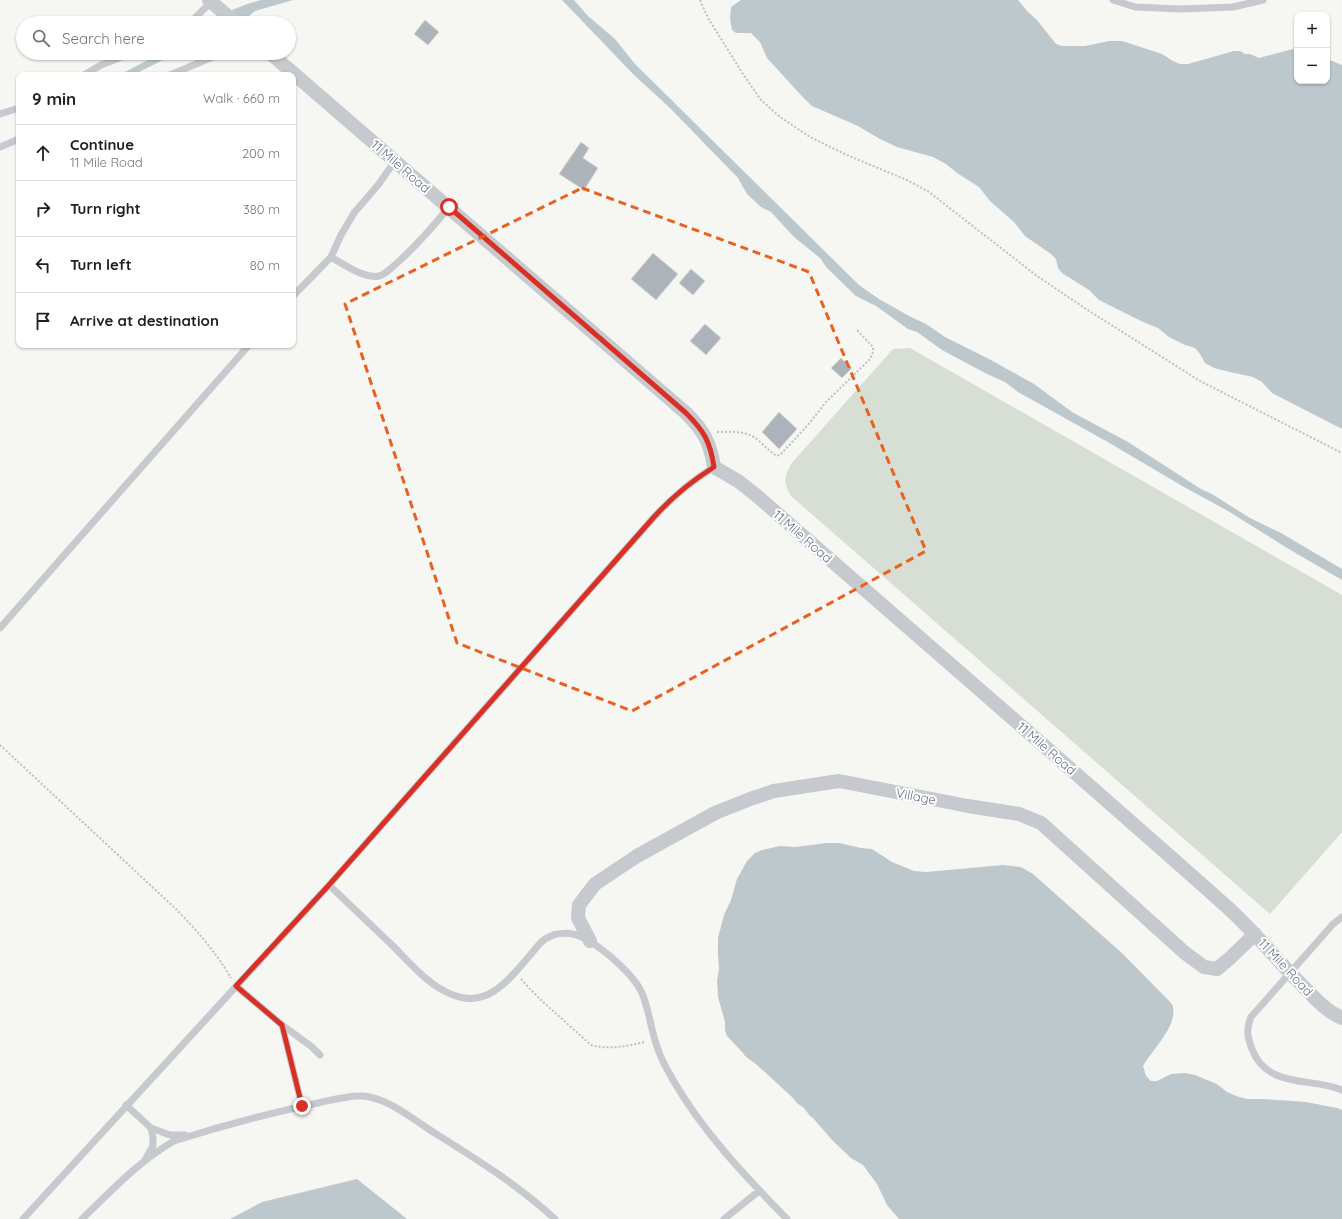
<!DOCTYPE html>
<html lang="en">
<head>
<meta charset="utf-8">
<style>
	body { margin:0; font-family:Quicksand,sans-serif; background:#f2f2f2; color:#202124 }
	.controls { position:absolute; right:12px; top:12px; display:grid; overflow:hidden; border-radius:8px; box-shadow:0 1px 3px #0004 }
	.controls button { width:36px; height:36px; display:grid; place-items:center; padding:0; border:0; border-bottom:1px solid #e0e0e0; background:#fff; color:#202124; font:20px sans-serif }
	.stop { position:absolute; width:12px; height:12px; margin:-9px; border:3px solid #d93025; border-radius:50%; background:#fff }
	.stop.end { background:#d93025; border-color:#fff; box-shadow:0 1px 4px #0008 }
	.list { margin:0; padding:0; list-style:none }
	h2 { display:flex; justify-content:space-between; align-items:center; height:52px; margin:0; padding:0 16px; font-size:17px }
	h2 small { font-size:13px; font-weight:400; color:#757577 }
	.list li { display:grid; grid-template-columns:26px 1fr auto; gap:12px; align-items:center; box-sizing:border-box; height:56px; padding:0 16px; border-top:1px solid #e0e0e0 }
	.list b { display:block; font-size:15px; white-space:nowrap }
	.list p { margin:0; font-size:13px; white-space:nowrap; color:#757577 }
	.list em { font-size:13px; font-style:normal; color:#757577 }
	.icon { flex:none; width:22px; height:22px; fill:none; stroke:currentColor; stroke-width:2; stroke-linecap:round; stroke-linejoin:round }
	.map { position:relative; flex:none; width:1342px; height:1219px; overflow:hidden }
	.search { position:absolute; background:#fff; box-shadow:0 1px 3px #0004; left:16px; top:16px; width:280px; height:44px; display:flex; align-items:center; gap:10px; box-sizing:border-box; padding:0 14px; border-radius:22px; color:#757577; font-size:15px }
	.panel { position:absolute; background:#fff; box-shadow:0 1px 3px #0004; left:16px; top:72px; width:280px; height:276px; border-radius:8px }
	.map>svg:first-child { display:block }
	.green { fill:#d7ded4 }
	.water { fill:#bdc8cd }
	.building { fill:#adb3ba; stroke:#d8d8d5 }
	.lines { fill:none; stroke-linecap:round; stroke-linejoin:round }
	.path { stroke:#bdc0c2; stroke-width:2; stroke-dasharray:2 2; stroke-linecap:butt }
	.lane { stroke:#c6c9cd; stroke-width:7 }
	.street { stroke:#c6c9cd; stroke-width:14 }
	.route { stroke:#d93025; stroke-width:5 }
	.marked { fill:none; stroke:#e96120; stroke-width:3; stroke-dasharray:8 5; stroke-linejoin:round }
	.labels { text-anchor:middle; dominant-baseline:central; stroke-width:4; stroke-linejoin:round; paint-order:stroke }
	.street-label { font-size:13px; fill:#647385; stroke:#fff }
</style>
</head>
<body>
<div class="map">
<svg width="1342" height="1219" viewBox="0 0 1342 1219">
	<rect width="100%" height="100%" fill="#f6f6f3"/>
	<path class="green" d="M910 348 1342 595V832L1270 914 791 496C783 482 784 478 791 464L893 349Z"/>
	<path class="water" d="M261 0H293L255 11 243 21 237 17 232 10 247 4Z
		M562 0H574L588 16 615 39 635 64 859 285 879 299 909 316 926 324 945 337 989 359 1034 384 1072 412 1128 442 1201 489 1212 494 1250 518 1281 533 1342 569V580L1287 548 1228 511 1184 487 1106 441 1018 392 1005 382 987 374 942 350 917 332 908 329 876 306 856 296 827 268 820 258 794 237 771 212 761 207 747 194 738 178 670 108 633 74Z
		M741 0H1018L1028 12 1037 20 1056 44 1062 46H1085L1109 41H1122L1162 54 1173 61 1180 64H1188L1234 51H1240L1245 54H1250L1259 58 1293 49 1297 50V81H1327V59L1342 65V429L1272 393 1262 382 1253 377 1230 372 1214 368 1205 363 1200 354 1195 348 1185 345 1169 337 1158 328 1141 321 1099 300 1089 290 1062 273 1058 268 1056 259 1051 254 1025 236 1014 222 990 201 979 187 957 173 946 164 933 157 897 147 880 139 858 126 812 106 799 93 767 58 760 42 751 33H736L732 30 730 19 731 7Z
		M167 53H177L133 75H119L146 61Z
		M827 843H839L861 848 872 849 892 862 914 871 926 872 1003 865 1021 867 1033 874 1123 954 1172 1004C1180 1024 1152 1050 1143 1066L1146 1076 1151 1081H1157L1171 1074 1185 1073 1195 1075 1217 1084 1227 1092 1236 1096 1247 1099H1262L1306 1102 1337 1108 1342 1110V1219H899L887 1205 877 1184 863 1165 851 1158 832 1140 813 1118 810 1116 804 1108 798 1104 792 1097 757 1065 745 1056 743 1053 727 1036 725 1030V1022L718 997 717 980 719 970 718 953V938L724 915 731 900 737 879 747 861 755 853 762 850 780 846 795 847Z
		M357 1179 407 1219H230L262 1202Z"/>
	<path class="building" d="M425 20 439 32 428 45 414 34Z
		M581 142 589 148 583 158 598 168 584 190 559 174Z
		M653 253 678 274 656 300 631 279Z
		M691 269 705 281 693 295 679 283Z
		M705 324 721 338 706 355 690 341Z
		M841 358 852 368 842 378 831 368Z
		M779 412 797 429 779 449 762 432Z"/>
	<g class="lines">
		<path class="path" d="M700 0 708 18 743 74 761 100 780 117 810 137 847 155 909 181 929 192 1037 276 1086 309 1200 381 1342 453
			M717 432C733 432 747 430 759 441 765 446 770 452 777 456L781 454 807 426 826 402 870 359 873 352V347L857 330
			M0 745 177 910C197 931 216 952 231 978
			M521 979 529 988 543 1002 591 1045C610 1050 627 1046 645 1042"/>
		<path class="lane" d="M1113 0 1135 7 1180 9 1233 7 1263 0
			M190 23 211 2
			M84 75 101 65 132 53
			M170 75 222 53
			M0 114 19 108
			M0 147 19 139
			M331 257C343 264 364 279 379 276 386 274 391 268 396 264 416 246 432 228 449 207
			M293 296 331 257 341 235 354 213 378 185 395 161
			M0 628 249 345
			M329 885C350 905 372 926 393 946 411 964 429 986 453 995 489 1009 510 978 531 954 535 950 539 943 545 939 559 930 576 932 589 941 606 951 634 975 642 993 650 1012 651 1033 659 1052 662 1061 668 1071 673 1080 703 1132 745 1176 787 1219
			M1342 917 1333 924 1251 1017C1246 1030 1247 1036 1252 1049 1267 1089 1311 1077 1342 1090
			M236 986 282 1025 312 1047 320 1055
			M282 1025 302 1106
			M126 1105 151 1128 153 1138V1146L146 1158
			M151 1128 170 1135H185
			M23 1219 329 885 654 517C674 496 689 483 714 467
			M82 1219C111 1191 139 1161 174 1141 221 1126 270 1113 318 1103 331 1100 349 1095 363 1096 387 1098 410 1117 430 1130 473 1157 517 1184 555 1219
			M724 1219 759 1191"/>
		<path class="street" d="M209 0 236 23
			M270 53 686 413C704 431 710 442 714 467L738 481 756 495C913 632 1071 768 1226 906 1253 930 1275 958 1300 983 1313 996 1325 1011 1342 1018
			M590 941 578 918 579 905 595 884 637 856 715 813 750 799 774 791 839 781 968 806 1019 814 1041 823 1185 953 1204 967 1217 969 1229 959 1255 934"/>
	</g>
	<g class="lines">
		<path class="route" d="M302 1106 282 1025 236 986 329 885 654 517C673 496 690 482 714 467 710 441 704 431 686 413L449 207"/>
	</g>
	<path class="marked" d="M582 188 809 272 926 551 632 711 457 643 345 304Z"/>
	<g class="labels">
		<g class="street-label">
			<text transform="translate(401 166) rotate(41)">11 Mile Road</text>
			<text transform="translate(803 536) rotate(41)">11 Mile Road</text>
			<text transform="translate(1047 748) rotate(41)">11 Mile Road</text>
			<text transform="translate(916 796) rotate(11)">Village</text>
			<text transform="translate(1286 967) rotate(47)">11 Mile Road</text>
		</g>
	</g>
</svg>
<div class="controls">
<button>+</button>
<button>−</button>
</div>
<div class="stop" style="left:449px;top:207px"></div>
<div class="stop end" style="left:302px;top:1106px"></div>
<div class="search"><svg class="icon" aria-label="search" viewBox="0 0 24 24"><circle cx="10" cy="10" r="6"/><path d="M15 15l6 6"/></svg>Search here</div>
<section class="panel">
<h2>9 min<small>Walk · 660 m</small></h2>
<ul class="list">
<li><svg class="icon" aria-label="ahead" viewBox="0 0 24 24"><path d="M12 20V5M6 11l6-6 6 6"/></svg><div><b>Continue</b><p>11 Mile Road</p></div><em>200 m</em></li>
<li><svg class="icon" aria-label="right" viewBox="0 0 24 24"><path d="M7 20v-9h11M14 6l5 5-5 5"/></svg><div><b>Turn right</b></div><em>380 m</em></li>
<li><svg class="icon" aria-label="left" viewBox="0 0 24 24"><path d="M17 20v-9H6M10 6l-5 5 5 5"/></svg><div><b>Turn left</b></div><em>80 m</em></li>
<li><svg class="icon" aria-label="arrive" viewBox="0 0 24 24"><path d="M6 21V4h12l-3 4 3 4H6"/></svg><div><b>Arrive at destination</b></div></li>
</ul>
</section>
</div>
</body>
</html>
